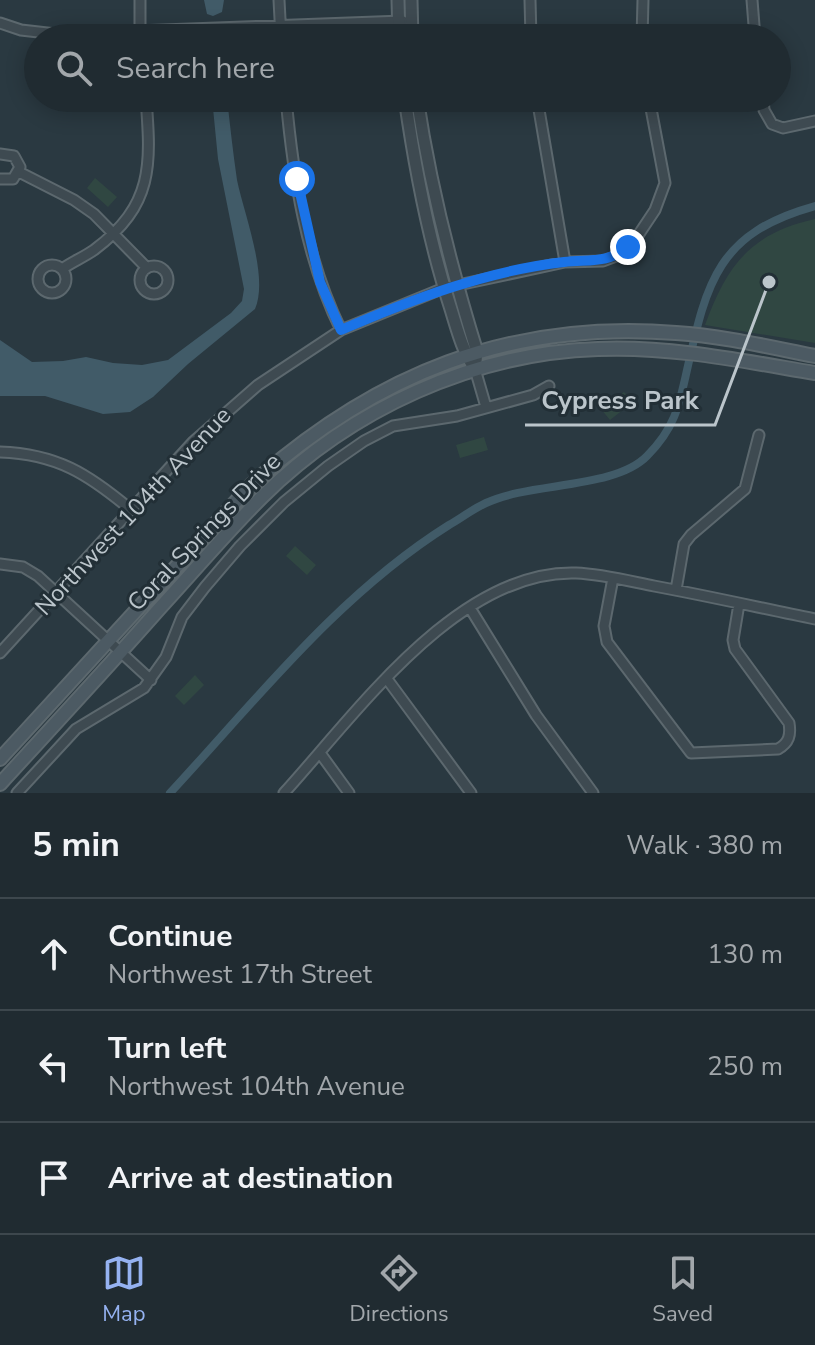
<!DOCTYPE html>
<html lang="en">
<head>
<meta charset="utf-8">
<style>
	body { margin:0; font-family:"Nunito Sans",sans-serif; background:#2d373d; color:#f1f3f6 }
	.stop { position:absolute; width:24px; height:24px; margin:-18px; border:6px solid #1a73e8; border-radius:50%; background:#fff }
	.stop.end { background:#1a73e8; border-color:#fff; box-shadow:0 2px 8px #0008 }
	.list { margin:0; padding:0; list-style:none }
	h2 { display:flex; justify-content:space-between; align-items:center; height:104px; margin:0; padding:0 32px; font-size:34px }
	h2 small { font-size:26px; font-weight:400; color:#a2a7ab }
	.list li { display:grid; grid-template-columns:52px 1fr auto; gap:24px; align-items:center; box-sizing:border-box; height:112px; padding:0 32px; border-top:2px solid #3d474d }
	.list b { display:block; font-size:30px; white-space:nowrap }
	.list p { margin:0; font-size:26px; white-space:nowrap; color:#a2a7ab }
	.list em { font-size:26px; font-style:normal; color:#a2a7ab }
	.icon { flex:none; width:44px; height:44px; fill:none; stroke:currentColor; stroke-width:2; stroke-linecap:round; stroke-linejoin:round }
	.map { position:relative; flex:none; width:815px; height:793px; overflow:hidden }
	.search { position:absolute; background:#202b31; box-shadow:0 4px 20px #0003; left:24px; right:24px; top:24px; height:88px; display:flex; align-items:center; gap:20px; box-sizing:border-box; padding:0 28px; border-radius:44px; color:#a2a7ab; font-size:30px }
	.sheet { height:440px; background:#202b31 }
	nav { display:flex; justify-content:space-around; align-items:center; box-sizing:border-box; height:112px; border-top:2px solid #3d474d; background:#202b31; font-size:22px; color:#a2a7ab }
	nav a { display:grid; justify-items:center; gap:4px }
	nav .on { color:#95b2f1 }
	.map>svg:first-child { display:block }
	.green { fill:#304742 }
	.water { fill:#415b68 }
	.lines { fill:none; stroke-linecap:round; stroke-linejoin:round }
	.canal { stroke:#415b68; stroke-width:8 }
	.minor-casing { stroke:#5c686e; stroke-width:13 }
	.tertiary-casing { stroke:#5c686e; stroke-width:15 }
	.secondary-casing { stroke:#5c686e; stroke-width:16 }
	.minor { stroke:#3e4a51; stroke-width:9 }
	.tertiary { stroke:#3e4a51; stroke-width:11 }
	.secondary { stroke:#4c5a63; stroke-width:12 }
	.route { stroke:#1a73e8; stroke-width:10 }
	.labels { text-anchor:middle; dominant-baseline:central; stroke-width:6; stroke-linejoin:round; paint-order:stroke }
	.street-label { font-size:24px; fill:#bbc5cb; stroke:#222f36 }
	.leader { fill:none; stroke:#bbc5cb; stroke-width:3 }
	.callout-dot { fill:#bbc5cb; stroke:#222f36; stroke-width:3 }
	.callout-label { font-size:26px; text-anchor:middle; font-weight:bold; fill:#bbc5cb; stroke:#222f36; stroke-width:6; stroke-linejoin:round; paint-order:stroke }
</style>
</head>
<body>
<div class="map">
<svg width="815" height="793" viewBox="0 0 815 793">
	<rect width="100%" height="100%" fill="#2a3941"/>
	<path class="green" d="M95 178 117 197 108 207 87 188Z
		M815 219V343L705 325C727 265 751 233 815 219Z
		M624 392 633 402 610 420 601 409Z
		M484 437 488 450 460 458 456 445Z
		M295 546 316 565 307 575 286 556Z
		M195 675 204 685 184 705 175 696Z"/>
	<path class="water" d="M224 0 222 12 213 16 207 14 204 0Z
		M212 98H227C230 125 233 153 237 180 244 214 269 277 255 309L188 364 153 397 130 412 103 414 45 396H0V340L32 362 63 361 86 357 113 363 142 365 168 360 231 313 242 301 244 289 218 159Z"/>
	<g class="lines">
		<path class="canal" d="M170 793C257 699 339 594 449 525 461 518 473 509 486 503 530 482 615 489 647 456 674 429 679 407 687 370 707 281 718 233 815 206"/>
		<g class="minor-casing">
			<path id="minor" d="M140 0V38
				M279 0 281 38
				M530 0 531 38
				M752 0 755 38
				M0 23 21 30 56 34 403 21
				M642 38 643 0
				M286 98C293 176 306 259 341 330
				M537 98 565 262
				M763 98 764 110 772 124 783 128 815 121
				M0 154 14 156 20 167 13 179H0
				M19 172 74 200 94 214 147 268
				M38 279a14 14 0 1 1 28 0a14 14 0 1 1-28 0Z
				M140 280a14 14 0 1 1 28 0a14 14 0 1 1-28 0Z
				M62 269C72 262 84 257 94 250 154 205 151 165 146 98
				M475 369 486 407
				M0 452C57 454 88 474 130 509
				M0 564 23 567 38 576 151 680
				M613 578 604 626 607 642 691 753 778 749C789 743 791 735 789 723L735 649 733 640 739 604
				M676 590 684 544 691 535 745 489 759 435
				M470 608 536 715 593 793
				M0 653 193 442 258 385 341 330 444 288 565 262 603 261 619 255 637 237 655 210 665 183 649 98
				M387 679 471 793
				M320 753 349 793
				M17 793 76 729 144 688 166 657 182 617 205 587 240 546 284 502 328 466 364 441 393 426 457 416 533 395 549 386
				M284 793C356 714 458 569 576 573 602 574 629 581 654 586 708 596 761 608 815 619"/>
		</g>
		<g class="tertiary-casing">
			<path id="tertiary" d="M398 0 399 38
				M411 0 412 38
				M405 98C415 168 428 238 450 306 457 328 462 350 475 369
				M417 98C430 185 451 268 477 352L476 361"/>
		</g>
		<g class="secondary-casing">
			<path id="secondary" d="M0 759 252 484C376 374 509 320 676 333 723 336 769 347 815 356
				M0 784C53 726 107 668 159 609 193 572 226 533 262 497 351 409 473 353 598 349 671 346 743 361 815 373"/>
		</g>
		<use href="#minor" class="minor"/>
		<use href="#tertiary" class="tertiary"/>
		<use href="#secondary" class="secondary"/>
	</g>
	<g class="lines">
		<path class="route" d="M297 179 320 282 341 330C413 299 486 271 564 262 589 259 607 264 628 247"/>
	</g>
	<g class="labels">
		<g class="street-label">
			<text transform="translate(133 511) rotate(-47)">Northwest 104th Avenue</text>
			<text transform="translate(204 532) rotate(-46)">Coral Springs Drive</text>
		</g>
	</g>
	<path class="leader" d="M769 282L715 425H525"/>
	<circle class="callout-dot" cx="769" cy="282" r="8"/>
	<g class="callout-label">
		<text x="620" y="409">Cypress Park</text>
	</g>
</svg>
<div class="stop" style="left:297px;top:179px"></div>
<div class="stop end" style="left:628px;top:247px"></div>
<div class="search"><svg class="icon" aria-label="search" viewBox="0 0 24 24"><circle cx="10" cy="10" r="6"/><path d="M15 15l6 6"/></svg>Search here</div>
</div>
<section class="sheet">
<h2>5 min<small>Walk · 380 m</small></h2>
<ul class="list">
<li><svg class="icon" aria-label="ahead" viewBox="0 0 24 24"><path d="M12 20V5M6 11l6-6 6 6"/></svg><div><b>Continue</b><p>Northwest 17th Street</p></div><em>130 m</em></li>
<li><svg class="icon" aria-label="left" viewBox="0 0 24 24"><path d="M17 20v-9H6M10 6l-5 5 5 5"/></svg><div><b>Turn left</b><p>Northwest 104th Avenue</p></div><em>250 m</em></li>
<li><svg class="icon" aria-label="arrive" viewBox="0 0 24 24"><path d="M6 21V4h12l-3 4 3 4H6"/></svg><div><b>Arrive at destination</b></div></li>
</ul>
</section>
<nav>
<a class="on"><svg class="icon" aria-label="map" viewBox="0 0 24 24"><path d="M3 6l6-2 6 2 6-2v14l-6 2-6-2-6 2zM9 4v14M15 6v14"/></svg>Map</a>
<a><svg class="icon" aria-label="directions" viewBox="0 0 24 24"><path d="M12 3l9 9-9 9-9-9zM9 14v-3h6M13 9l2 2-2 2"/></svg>Directions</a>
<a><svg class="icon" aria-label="saved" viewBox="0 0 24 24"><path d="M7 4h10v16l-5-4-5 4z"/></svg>Saved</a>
</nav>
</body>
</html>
